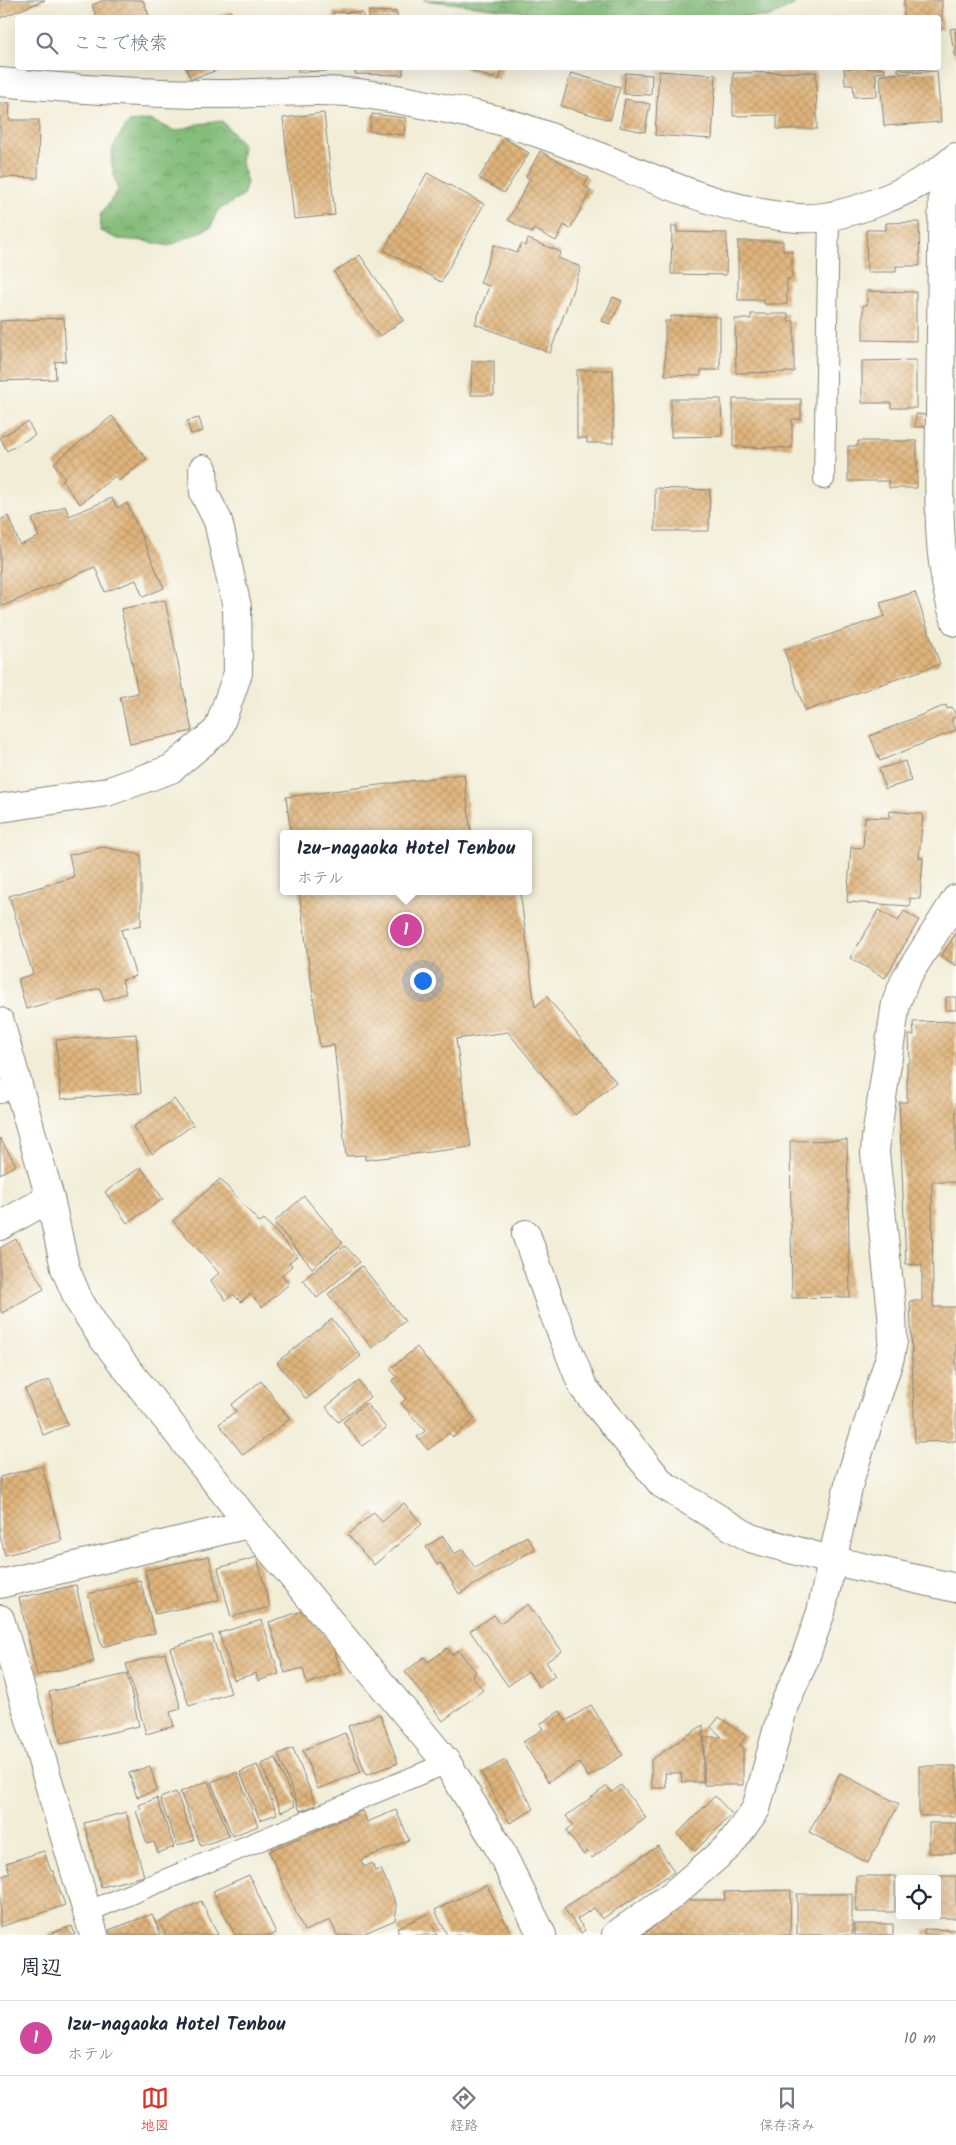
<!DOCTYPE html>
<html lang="ja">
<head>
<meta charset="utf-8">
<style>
	body { margin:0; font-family:Kalam,"Klee One",sans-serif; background:#f2f2f3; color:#1f2937 }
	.controls { position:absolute; right:15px; bottom:15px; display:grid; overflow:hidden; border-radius:5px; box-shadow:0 5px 20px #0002 }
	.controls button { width:45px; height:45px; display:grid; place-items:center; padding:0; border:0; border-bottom:1px solid #e0e1e3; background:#fff; color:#1f2937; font:25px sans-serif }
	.you { position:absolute; left:422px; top:980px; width:18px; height:18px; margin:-12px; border:4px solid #fff; border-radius:50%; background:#1a73e8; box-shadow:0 0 0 8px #1a73e833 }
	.badge { display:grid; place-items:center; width:32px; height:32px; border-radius:50%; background:#d93025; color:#fff; font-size:16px; font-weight:700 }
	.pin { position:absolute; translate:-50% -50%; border:2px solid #fff; box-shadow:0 1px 5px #0006 }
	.popup { position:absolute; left:280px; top:830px; width:252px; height:65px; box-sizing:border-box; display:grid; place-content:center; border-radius:5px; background:#fff; filter:drop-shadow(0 1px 4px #0005); font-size:16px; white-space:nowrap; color:#747a83 }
	.popup b { font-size:19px; color:#1f2937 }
	.popup::after { content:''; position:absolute; left:50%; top:100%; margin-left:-10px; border:10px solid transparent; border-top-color:#fff }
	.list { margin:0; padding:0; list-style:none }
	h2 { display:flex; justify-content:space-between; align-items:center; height:65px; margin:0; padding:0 20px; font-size:21px }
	h2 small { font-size:16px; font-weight:400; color:#747a83 }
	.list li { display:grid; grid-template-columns:32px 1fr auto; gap:15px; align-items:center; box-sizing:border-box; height:75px; padding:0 20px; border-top:1px solid #e0e1e3 }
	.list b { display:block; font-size:19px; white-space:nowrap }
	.list p { margin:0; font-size:16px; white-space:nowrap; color:#747a83 }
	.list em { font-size:16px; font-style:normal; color:#747a83 }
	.icon { flex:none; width:28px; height:28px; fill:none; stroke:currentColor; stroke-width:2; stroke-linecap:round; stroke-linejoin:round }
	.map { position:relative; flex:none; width:956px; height:1935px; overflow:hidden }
	.search { position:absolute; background:#fff; box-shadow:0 5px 20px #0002; left:15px; right:15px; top:15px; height:55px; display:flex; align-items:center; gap:12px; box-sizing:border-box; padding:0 18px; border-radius:5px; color:#747a83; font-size:19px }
	.sheet { height:140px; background:#fff }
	nav { display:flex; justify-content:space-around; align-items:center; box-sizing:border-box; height:70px; border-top:1px solid #e0e1e3; background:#fff; font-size:14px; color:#747a83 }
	nav a { display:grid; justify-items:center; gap:2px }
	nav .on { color:#d93025 }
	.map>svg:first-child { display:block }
	.forest { fill:url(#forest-crowns); stroke:#506c4b }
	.building { fill:url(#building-cross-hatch) }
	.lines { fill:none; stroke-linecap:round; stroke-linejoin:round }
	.service-casing { stroke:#86847a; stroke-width:22 }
	.minor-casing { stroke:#86847a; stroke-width:30 }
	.tertiary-casing { stroke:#86847a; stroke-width:30 }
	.service { stroke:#fff; stroke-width:20 }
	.minor { stroke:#fff; stroke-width:28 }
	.tertiary { stroke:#fff; stroke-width:28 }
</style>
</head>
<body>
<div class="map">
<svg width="956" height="1935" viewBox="0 0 956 1935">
	<defs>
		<pattern id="forest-crowns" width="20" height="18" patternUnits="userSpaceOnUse" patternTransform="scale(1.25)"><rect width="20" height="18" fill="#84bc7a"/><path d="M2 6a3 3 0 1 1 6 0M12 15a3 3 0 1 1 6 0" fill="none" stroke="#6b9863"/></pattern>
		<pattern id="building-cross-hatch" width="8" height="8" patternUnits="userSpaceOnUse" patternTransform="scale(1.25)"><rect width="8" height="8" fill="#dfb47c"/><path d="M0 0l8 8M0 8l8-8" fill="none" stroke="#bf9a6b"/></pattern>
	</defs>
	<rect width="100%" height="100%" fill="#fdfcf7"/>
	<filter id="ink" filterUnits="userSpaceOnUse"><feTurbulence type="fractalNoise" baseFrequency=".02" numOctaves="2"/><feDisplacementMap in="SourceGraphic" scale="10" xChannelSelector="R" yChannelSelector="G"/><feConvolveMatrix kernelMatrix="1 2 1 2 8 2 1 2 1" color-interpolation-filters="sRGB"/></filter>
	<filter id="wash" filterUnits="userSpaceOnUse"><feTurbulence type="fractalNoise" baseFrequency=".0096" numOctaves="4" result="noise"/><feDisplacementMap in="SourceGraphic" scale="20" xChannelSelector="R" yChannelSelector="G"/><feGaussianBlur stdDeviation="1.12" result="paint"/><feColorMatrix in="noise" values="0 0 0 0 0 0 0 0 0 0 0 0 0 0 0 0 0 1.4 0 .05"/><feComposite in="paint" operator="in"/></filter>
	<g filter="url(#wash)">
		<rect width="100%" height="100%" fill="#f1edd7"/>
		<path class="forest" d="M423 0H796L794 5 770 17 577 18Z
			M150 120 176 131 198 124 222 121 243 144 241 163 247 182 243 196 217 211 211 227 169 246 144 241 118 239 100 231 101 214 118 190C108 156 108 150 129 122Z"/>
		<g id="blocks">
			<path class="building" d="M0 0H45L0 18Z
				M104 0H143L150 18H97L92 5Z
				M904 0H942V29H938V18H904Z
				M231 11 233 18H213V17Z
				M369 11 397 12V18H369Z
				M333 12 363 13V18H333Z
				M956 28V57H955L950 29Z
				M186 68H224L191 79Z
				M298 68H328V71L298 72Z
				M356 68H403V75L355 74Z
				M462 68H503L499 80Z
				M844 68H885V72L876 73 877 96 854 97 853 85H845Z
				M898 68H932V69L898 71Z
				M659 71 716 75 712 139 655 135Z
				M937 71 941 122 884 126 880 75Z
				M816 72 817 129H777V115L733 116V73Z
				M571 73 620 87 610 120 561 106Z
				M625 73 652 75 651 95 624 94Z
				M625 99 650 104 645 132 620 127Z
				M0 103H10L9 120H39L38 178 0 177Z
				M324 113 335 215 294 219 283 118Z
				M372 114 406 118 404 135 369 131Z
				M504 138 529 153 504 193 479 178Z
				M540 151 589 178 584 186 591 190 570 229 564 225 556 241 534 229 532 233 508 220 530 179 526 177Z
				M427 173 484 204 441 282 384 250Z
				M919 222 920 266H896V272H867L866 230H886V223Z
				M672 226H677V232L727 233 726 275 671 274Z
				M528 239 561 252 558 258 581 267 550 353 475 324 489 286 480 283 494 245 517 253 521 244 525 246Z
				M738 241H783V251H792V279H787V304H764V300H738Z
				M360 255 404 320 379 337 334 272Z
				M867 291 916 292V341L863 340V305H867Z
				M613 297 622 301 610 324 602 321Z
				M751 314H788V321H794V372L736 373 735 319H751Z
				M671 316 720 317V370H701V376L665 375V321H671Z
				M64 318 66 361 55 362 56 379 0 381V321Z
				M916 360V408H891V403H862V361Z
				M472 361H494V395H471Z
				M577 370H613V443H587V438H577Z
				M671 399H721L722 436 671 437Z
				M733 399H801V419H792V448L733 447Z
				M916 414 926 415V427H915Z
				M112 416 147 459 119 481 115 476 80 504 62 481 65 478 54 463Z
				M199 418 203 431 191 434 187 421Z
				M28 422 35 435 7 451 0 437Z
				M858 441H917V488H889V481H848V446H858Z
				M655 488 710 490 709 531H655Z
				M112 498 117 508 127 503 164 588 143 597 136 580 105 592 95 567 0 607V520L8 516 20 545 39 537 32 519 65 506 69 516Z
				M915 592 940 664 805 711 784 650 885 616 880 603Z
				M165 600 192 731 130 744 120 697 138 693 121 609Z
				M946 705 947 709 952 707 956 716 951 719 956 730 880 761 870 736Z
				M905 761 911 781 885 789 879 769Z
				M464 774 471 834H291L286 797Z
				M890 811 923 814 919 858H923L920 899 910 898V906L847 902 851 847 863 848 865 817 889 818Z
				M103 847 141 855V925L121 930 136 976 122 980 126 993 104 1001 100 988 26 1009 18 979 33 974 9 896 74 877 69 855Z
				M299 891H520L535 1007 547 997 616 1082 575 1115 508 1032 456 1039 471 1147 365 1160V1155L346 1156 334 1045 320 1047Z
				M879 910 898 921 904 911 919 920 885 978 850 958Z
				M956 933V966L941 956Z
				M946 997H956V1010H946Z
				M956 1021V1182H932L933 1307H956V1441L915 1442 910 1301H922V1265L906 1264 899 1102H907V1063H910L909 1035H914L913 1022Z
				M136 1034 141 1093 61 1099 56 1040Z
				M174 1099 193 1125 152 1154 133 1127Z
				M0 1138 16 1165 0 1174Z
				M847 1140 850 1297 792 1298 790 1141Z
				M141 1167 163 1199 127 1223 105 1192Z
				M220 1179 260 1223 264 1219 297 1256 289 1262 292 1266 282 1275 289 1284 262 1307 250 1294 241 1302 233 1294 226 1300 210 1281 219 1273 173 1221Z
				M304 1196 343 1243 312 1268 274 1222Z
				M16 1239 44 1289 2 1313 0 1309V1248Z
				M345 1246 360 1262 317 1298 303 1280Z
				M362 1266 405 1321 372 1348 328 1294Z
				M332 1319 361 1356 306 1399 277 1362Z
				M417 1347 475 1419 453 1437 449 1433 428 1450 417 1437 425 1431 401 1403 406 1399 392 1381 397 1377 390 1369Z
				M50 1380 68 1425 43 1435 25 1389Z
				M261 1381 290 1419 243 1455 219 1424 236 1411 231 1405Z
				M359 1381 370 1397 338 1422 326 1407Z
				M366 1403 386 1428 362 1446 343 1422Z
				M42 1466 62 1541 5 1555 0 1536V1477Z
				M404 1503 422 1524 374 1565 348 1535 374 1512 382 1522Z
				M443 1536 454 1554 463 1549 475 1568 527 1536 535 1549 459 1594 441 1563 437 1565 426 1547Z
				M209 1556 219 1600 155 1614 145 1570Z
				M257 1557 270 1607 231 1617 218 1568Z
				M140 1580 155 1633 102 1647 88 1594Z
				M76 1585 94 1662 37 1675 19 1598Z
				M528 1604 562 1651 546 1662 555 1676 539 1687 528 1671 508 1686 470 1631 494 1615 500 1623Z
				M305 1610 333 1646 341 1672 307 1684 303 1668 285 1673 269 1622Z
				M262 1620 279 1674 258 1681 256 1673 234 1680 219 1633Z
				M212 1635 231 1693 189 1706 170 1648Z
				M447 1648 452 1655 458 1650 476 1672 472 1676 483 1690 443 1721 405 1672 424 1657 428 1662Z
				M165 1653 181 1709 170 1712 174 1726 146 1734 126 1664Z
				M127 1674 139 1726 61 1744 49 1692Z
				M591 1705 623 1755 588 1777 579 1763 548 1782 523 1742 543 1729 540 1724 560 1711 566 1721Z
				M380 1714 398 1763 366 1775 348 1726Z
				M719 1717 746 1736 739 1746H743V1785H704V1737H722L711 1727Z
				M703 1725V1782H682L681 1773H665L666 1788H652L651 1760Z
				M345 1733 361 1772 318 1789 303 1750Z
				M293 1748 316 1805 300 1811 278 1754Z
				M276 1758 295 1806 281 1812 261 1764Z
				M505 1760 534 1809 510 1823 481 1773Z
				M257 1765 277 1814 260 1820 240 1772Z
				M150 1766 157 1790 137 1797 129 1773Z
				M919 1766H956V1816H919Z
				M237 1772 258 1826 232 1836 211 1782Z
				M840 1773 899 1804 868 1863 809 1832Z
				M208 1781 229 1836 201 1846 180 1792Z
				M621 1785 646 1818 592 1858 587 1851 584 1855 566 1831 573 1825 566 1816 607 1786 612 1792Z
				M176 1792 194 1840 177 1846 160 1798Z
				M715 1796 732 1814 695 1851 677 1834Z
				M157 1798 174 1847 158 1853 154 1842 147 1844 136 1811 141 1809 139 1805Z
				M396 1810 409 1840 361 1860 364 1867 372 1863 375 1871 381 1869 397 1906 395 1920 360 1935H337L330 1920 304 1931 269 1851 362 1811 367 1822Z
				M126 1812 144 1876 101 1887 84 1823Z
				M929 1823H956V1853H929Z
				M658 1846 674 1872 602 1919 594 1908 577 1919 585 1930 581 1933 564 1908Z
				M44 1851 51 1871H53L65 1905 0 1927V1877L10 1873 6 1863Z
				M249 1875 276 1933 272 1935H235L213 1891Z
				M856 1876H895V1912H856Z
				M924 1876H956V1918H925V1916H937V1879H924Z
				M487 1885 510 1932 503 1935H447L435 1910Z
				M791 1890 790 1935H643L685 1900H725L724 1892Z
				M797 1894H852V1935H797Z
				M201 1901 218 1935H166L159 1922Z
				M152 1914 161 1935H111L109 1930Z
				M427 1914 437 1935H400L397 1928Z
				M854 1924H893V1935H854Z
				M72 1926 75 1935H46Z
				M924 1929 956 1930V1935H924Z"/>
		</g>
	</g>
	<g filter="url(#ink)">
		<use href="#blocks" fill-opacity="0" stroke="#86847a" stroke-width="1"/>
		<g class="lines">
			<g class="service-casing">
				<path id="service" d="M824 479 829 217
					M0 1093 18 1085
					M87 1912 447 1763"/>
			</g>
			<g class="minor-casing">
				<path id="minor" d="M0 82C73 89 146 94 219 94 265 94 312 88 358 93 398 98 437 107 476 115 585 138 686 209 797 218 842 222 924 188 956 157
					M943 169C942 251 941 333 940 415 940 483 934 557 956 622
					M0 808 107 792 171 769 218 730 238 673 237 607 218 521 204 493 203 469
					M0 1022 50 1198 65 1268 79 1301 102 1337 249 1524 447 1763 497 1844 542 1935
					M0 1226 50 1198
					M0 1584 249 1524
					M0 1619 94 1935
					M616 1935 671 1896 729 1846 756 1809 784 1705 804 1661 821 1612 850 1479 890 1357 893 1341 892 1313 875 1153 876 1138 896 1003 906 978 956 899"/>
			</g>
			<g class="tertiary-casing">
				<path id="tertiary" d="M526 1234 554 1314 583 1387 662 1484 750 1538 830 1560 956 1588"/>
			</g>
			<use href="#service" class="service"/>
			<use href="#minor" class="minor"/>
			<use href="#tertiary" class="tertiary"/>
		</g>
	</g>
</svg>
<div class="controls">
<button><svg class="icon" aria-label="locate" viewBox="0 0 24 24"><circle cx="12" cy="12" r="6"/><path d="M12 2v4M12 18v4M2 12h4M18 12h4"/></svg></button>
</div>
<div class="you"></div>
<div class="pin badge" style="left:406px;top:930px;background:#d1479c">1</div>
<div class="popup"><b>Izu-nagaoka Hotel Tenbou</b>ホテル</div>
<div class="search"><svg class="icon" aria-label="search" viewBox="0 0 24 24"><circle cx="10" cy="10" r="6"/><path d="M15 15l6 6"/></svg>ここで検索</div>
</div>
<section class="sheet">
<h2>周辺<small></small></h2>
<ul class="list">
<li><span class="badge" style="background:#d1479c">1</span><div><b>Izu-nagaoka Hotel Tenbou</b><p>ホテル</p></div><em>10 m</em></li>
</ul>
</section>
<nav>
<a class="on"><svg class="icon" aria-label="map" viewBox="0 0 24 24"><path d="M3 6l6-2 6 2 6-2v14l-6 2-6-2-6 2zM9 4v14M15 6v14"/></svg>地図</a>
<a><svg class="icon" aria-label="directions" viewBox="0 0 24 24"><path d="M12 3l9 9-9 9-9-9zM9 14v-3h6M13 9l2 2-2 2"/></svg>経路</a>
<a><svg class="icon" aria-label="saved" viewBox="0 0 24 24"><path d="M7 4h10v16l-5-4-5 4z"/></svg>保存済み</a>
</nav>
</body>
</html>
